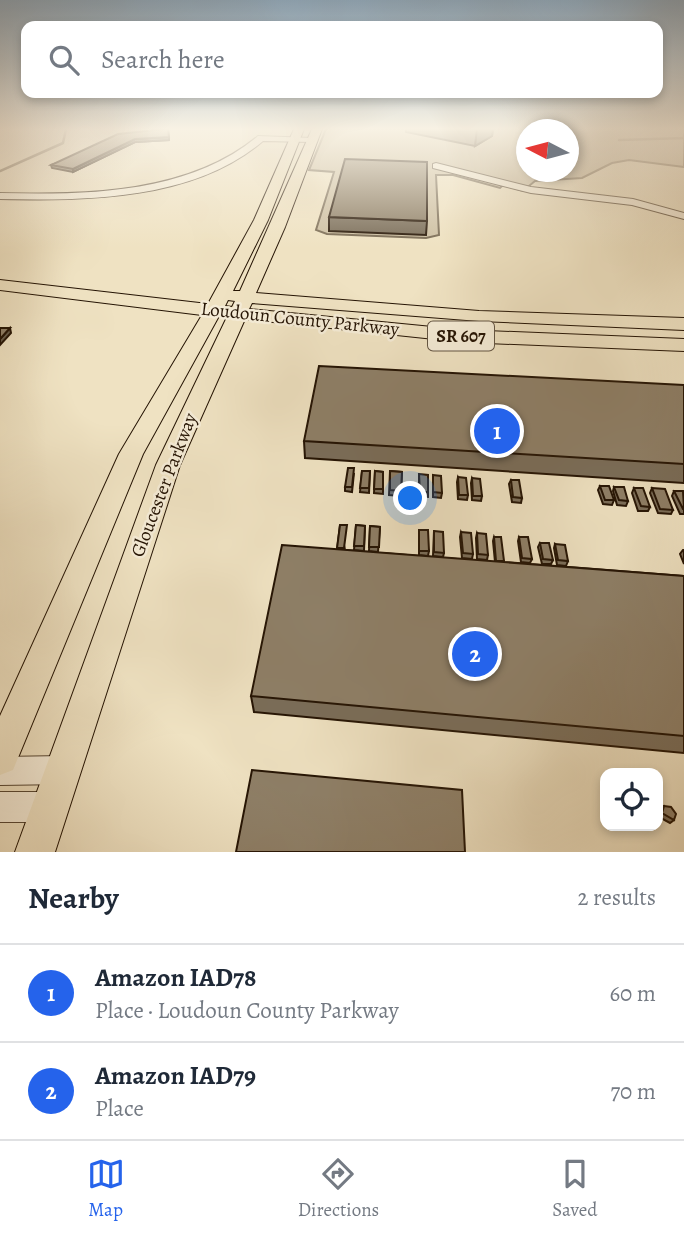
<!DOCTYPE html>
<html lang="en">
<head>
<meta charset="utf-8">
<style>
	body { margin:0; font-family:Alegreya,serif; background:#f2f2f3; color:#1f2937 }
	.controls { position:absolute; right:21px; bottom:21px; display:grid; overflow:hidden; border-radius:14px; box-shadow:0 4px 10px #0003 }
	.controls button { width:63px; height:63px; display:grid; place-items:center; padding:0; border:0; border-bottom:2px solid #e0e1e3; background:#fff; color:#1f2937; font:35px sans-serif }
	.compass { position:absolute; left:516px; top:119px; width:63px; height:63px; border-radius:50%; background:#fff; box-shadow:0 4px 10px #0003; rotate:276deg }
	.you { position:absolute; left:411px; top:499px; width:24px; height:24px; margin:-18px; border:5px solid #fff; border-radius:50%; background:#1a73e8; box-shadow:0 0 0 10px #1a73e833 }
	.badge { display:grid; place-items:center; width:46px; height:46px; border-radius:50%; background:#2563eb; color:#fff; font-size:23px; font-weight:700 }
	.pin { position:absolute; translate:-50% -50%; border:4px solid #fff; box-shadow:0 2px 7px #0006 }
	.list { margin:0; padding:0; list-style:none }
	h2 { display:flex; justify-content:space-between; align-items:center; height:91px; margin:0; padding:0 28px; font-size:30px }
	h2 small { font-size:23px; font-weight:400; color:#747a83 }
	.list li { display:grid; grid-template-columns:46px 1fr auto; gap:21px; align-items:center; box-sizing:border-box; height:98px; padding:0 28px; border-top:2px solid #e0e1e3 }
	.list b { display:block; font-size:26px; white-space:nowrap }
	.list p { margin:0; font-size:23px; white-space:nowrap; color:#747a83 }
	.list em { font-size:23px; font-style:normal; color:#747a83 }
	.icon { flex:none; width:38px; height:38px; fill:none; stroke:currentColor; stroke-width:2; stroke-linecap:round; stroke-linejoin:round }
	.map { position:relative; flex:none; width:684px; height:852px; overflow:hidden }
	.search { position:absolute; background:#fff; box-shadow:0 4px 10px #0003; left:21px; right:21px; top:21px; height:77px; display:flex; align-items:center; gap:18px; box-sizing:border-box; padding:0 24px; border-radius:14px; color:#747a83; font-size:26px }
	.sheet { height:287px; background:#fff }
	nav { display:flex; justify-content:space-around; align-items:center; box-sizing:border-box; height:98px; border-top:2px solid #e0e1e3; background:#fff; font-size:19px; color:#747a83 }
	nav a { display:grid; justify-items:center; gap:4px }
	nav .on { color:#2563eb }
	.map>svg:first-child { display:block }
	.green { fill:#cdbfa2; stroke:#796a53; stroke-width:2; fill-rule:evenodd }
	.lines { fill:none; stroke-linecap:round; stroke-linejoin:round }
	.stream { stroke:#75664f; stroke-width:2.5 }
	.minor-casing { stroke:#584834; stroke-width:2 }
	.major-casing { stroke:#251404; stroke-width:2 }
	.minor { fill:#f5ecd7; fill-rule:evenodd }
	.major { fill:#efe2c2; fill-rule:evenodd }
	.wall { fill:#7a6d59; stroke:#251404; stroke-width:2 }
	.shaded-wall { fill:#635948; stroke:#251404; stroke-width:2 }
	.building { fill:#8e7f67; stroke:#251404; stroke-width:2 }
	.labels { text-anchor:middle; dominant-baseline:central; stroke-width:5; stroke-linejoin:round; paint-order:stroke }
	.shield { fill:#f5ecd7; stroke:#635543; stroke-width:2 }
	.shield-label { font-size:18px; font-weight:bold; fill:#251404 }
	.street-label { font-size:19px; fill:#251404; stroke:#f5ecd7 }
</style>
</head>
<body>
<div class="map">
<svg width="684" height="852" viewBox="0 0 684 852">
	<rect width="100%" height="100%" fill="#efe2c2"/>
	<filter id="stains"><feTurbulence type="fractalNoise" baseFrequency=".00286" numOctaves="4"/><feColorMatrix values="0 0 0 0 .2 0 0 0 0 .09 0 0 0 0 .02 0 0 0 .5 -.17"/></filter>
	<radialGradient id="worn" r=".72"><stop offset=".6" stop-color="#630" stop-opacity="0"/><stop offset="1" stop-color="#630" stop-opacity=".3"/></radialGradient>
	<path class="green" d="M326 129H684V167L629 160 612 163 582 178 535 181 523 191 503 185 500 188 453 175H436L439 235 426 238 327 234 316 230 334 172 309 170ZM526 130H568V172H526Z"/>
	<g class="lines">
		<path class="stream" d="M619 140 684 138
			M0 171 63 143 66 129"/>
		<g class="minor-casing">
			<path id="minor" d="M258 136 312 138 316 140 312 142 263 141C194 200 87 201 0 199V193C86 195 189 194 258 136Z
				M436 163 531 187 633 199 684 213V219L632 205 531 193 433 168V164Z
				M64 756 74 760 78 770 74 780 64 784 0 785V757Z
				M0 792H51L62 796 66 807 62 818 51 822H0Z"/>
		</g>
		<g class="major-casing">
			<path id="major" d="M294 129H304L268 220 233 291H240L312 129H322L285 227 256 293 479 311 684 318V330L479 321 252 303 249 309 463 330 684 339V351L463 342 245 319 180 465 55 852H15L156 465 227 317 219 316 143 454 13 770 0 775V716L119 454 202 315 0 290V280L208 304 254 220ZM228 300 235 301 232 307 225 306Z"/>
		</g>
		<use href="#minor" class="minor"/>
		<use href="#major" class="major"/>
	</g>
	<path class="wall" d="M168 129 169 140 135 142 73 172 52 168 51 165Z
		M406 129H493L492 136 475 146 406 132Z
		M329 217 427 221 426 235 329 231Z
		M684 385V483L305 458 304 441Z
		M362 471H370L369 493 360 492Z
		M375 471 383 472V494L374 493Z
		M390 471 402 472 401 496 389 495Z
		M354 473 352 492 345 491V487Z
		M419 474 428 492V497L419 496Z
		M433 475 442 493 441 498 433 497Z
		M458 477 468 495 467 500 458 499 457 482Z
		M472 478 482 496 481 501 472 500 471 483Z
		M511 480 522 498 521 503 512 502 509 484Z
		M600 486 614 500 612 505 603 504 598 490Z
		M614 487 628 501 626 506 617 505 613 491Z
		M634 488 650 507 648 511H638L632 493Z
		M652 488 673 510 671 514 658 513 650 493Z
		M674 491 684 493V514H680L672 496Z
		M340 525 345 550 495 562 493 541 494 537 504 562 684 576V753L254 712 251 696 337 550Z
		M356 525 365 526 364 551 354 550Z
		M370 526 380 527 378 552 369 551Z
		M419 530 429 551 428 556 419 555Z
		M434 531 444 553 443 557 433 556Z
		M461 532 473 554 472 559 462 558 460 537Z
		M477 533 488 555 487 560 477 559 476 538Z
		M519 537 532 559 530 563 521 562 518 541Z
		M540 543 553 560 551 564H542L538 547Z
		M555 544 568 561 566 566 557 565 554 548Z
		M683 550H684V564L680 554Z
		M664 806 674 820 670 823 659 817 661 809Z"/>
	<path class="shaded-wall" d="M477 129H493L492 136 475 146Z
		M169 137V140L135 142 73 172V169L135 139Z
		M10 328 11 333 0 345V339Z"/>
	<path class="building" d="M164 129H168L169 137 135 139 73 169 51 165 118 134Z
		M345 159 427 162V221L329 217Z
		M0 328H10L0 339Z
		M319 366 684 385V464L304 441Z
		M348 468H354L352 487H345Z
		M362 471H370L369 488H360Z
		M375 471 383 472V489H374Z
		M390 471 402 472 401 491 390 490Z
		M419 474 428 475V492H420Z
		M433 475 441 476 442 493 433 492Z
		M458 477 466 478 468 495H459Z
		M472 478 480 479 482 496H473Z
		M511 480H519L522 498 513 497Z
		M600 486H609L614 500H605Z
		M614 487H624L628 501 619 500Z
		M634 488H643L650 507 641 506Z
		M652 488 665 489 673 510 660 509Z
		M674 491H683L684 509H683Z
		M340 525H347L344 548H337Z
		M356 525 365 526 364 546H354Z
		M370 526 380 527 379 547H369Z
		M419 530H428L429 551H419Z
		M434 531 443 532 444 553 434 552Z
		M461 532 471 533 473 554 463 553Z
		M477 533 486 534 488 555 478 554Z
		M494 537H501L504 561H496Z
		M519 537H528L532 559 522 558Z
		M540 543H549L553 560 543 559Z
		M555 544 565 545 568 561 558 560Z
		M282 545 684 576V736L251 696Z
		M252 770 462 790 465 852H236Z
		M664 806 671 807 676 814 674 820 662 813Z"/>
	<linearGradient id="sky" x2="0" y2="1"><stop stop-color="#8faabf"/><stop offset="0.52" stop-color="#f8f2e4"/><stop offset="1" stop-color="#f8f2e4" stop-opacity="0"/></linearGradient>
	<rect width="684" height="248" fill="url(#sky)"/>
	<g class="labels">
		<rect class="shield" x="428" y="321.5" width="66" height="29" rx="5"/>
		<g class="shield-label">
			<text x="461" y="336">SR 607</text>
		</g>
		<g class="street-label">
			<text transform="translate(300 319) rotate(6)">Loudoun County Parkway</text>
			<text transform="translate(164 485) rotate(-69)">Gloucester Parkway</text>
		</g>
	</g>
	<rect width="100%" height="100%" filter="url(#stains)"/>
	<rect width="100%" height="100%" fill="url(#worn)"/>
</svg>
<div class="controls">
<button><svg class="icon" aria-label="locate" viewBox="0 0 24 24"><circle cx="12" cy="12" r="6"/><path d="M12 2v4M12 18v4M2 12h4M18 12h4"/></svg></button>
</div>
<svg class="compass" viewBox="-18 -18 36 36"><path d="M0-13l5 13h-10z" fill="#e53935"/><path d="M0 13l5-13h-10z" fill="#747a83"/></svg>
<div class="you"></div>
<div class="pin badge" style="left:497px;top:431px">1</div>
<div class="pin badge" style="left:475px;top:654px">2</div>
<div class="search"><svg class="icon" aria-label="search" viewBox="0 0 24 24"><circle cx="10" cy="10" r="6"/><path d="M15 15l6 6"/></svg>Search here</div>
</div>
<section class="sheet">
<h2>Nearby<small>2 results</small></h2>
<ul class="list">
<li><span class="badge">1</span><div><b>Amazon IAD78</b><p>Place · Loudoun County Parkway</p></div><em>60 m</em></li>
<li><span class="badge">2</span><div><b>Amazon IAD79</b><p>Place</p></div><em>70 m</em></li>
</ul>
</section>
<nav>
<a class="on"><svg class="icon" aria-label="map" viewBox="0 0 24 24"><path d="M3 6l6-2 6 2 6-2v14l-6 2-6-2-6 2zM9 4v14M15 6v14"/></svg>Map</a>
<a><svg class="icon" aria-label="directions" viewBox="0 0 24 24"><path d="M12 3l9 9-9 9-9-9zM9 14v-3h6M13 9l2 2-2 2"/></svg>Directions</a>
<a><svg class="icon" aria-label="saved" viewBox="0 0 24 24"><path d="M7 4h10v16l-5-4-5 4z"/></svg>Saved</a>
</nav>
</body>
</html>
